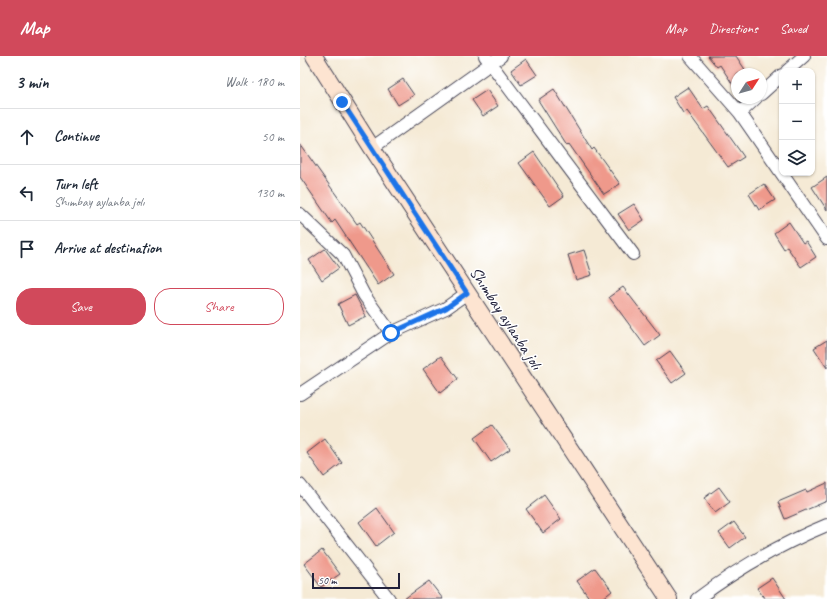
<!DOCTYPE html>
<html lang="en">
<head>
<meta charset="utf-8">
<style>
	body { margin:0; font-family:Caveat,sans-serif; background:#f2f2f3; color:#1f2937 }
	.controls { position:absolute; right:12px; top:12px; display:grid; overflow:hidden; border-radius:8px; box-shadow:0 1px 3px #0004 }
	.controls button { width:36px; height:36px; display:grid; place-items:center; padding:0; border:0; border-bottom:1px solid #e0e1e3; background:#fff; color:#1f2937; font:20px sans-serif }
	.compass { position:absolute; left:431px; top:12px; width:36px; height:36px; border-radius:50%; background:#fff; box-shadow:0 1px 3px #0004; rotate:54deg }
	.scale { position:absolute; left:12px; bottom:10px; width:88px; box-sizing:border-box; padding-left:4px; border:2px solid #22223b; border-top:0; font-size:11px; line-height:14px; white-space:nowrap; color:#22223b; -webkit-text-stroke:3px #fff; paint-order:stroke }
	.stop { position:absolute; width:12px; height:12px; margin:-9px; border:3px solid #1a73e8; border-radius:50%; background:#fff }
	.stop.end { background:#1a73e8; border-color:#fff; box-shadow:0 1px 4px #0008 }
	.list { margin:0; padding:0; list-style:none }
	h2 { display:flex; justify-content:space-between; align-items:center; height:52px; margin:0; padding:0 16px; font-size:17px }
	h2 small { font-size:13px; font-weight:400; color:#747a83 }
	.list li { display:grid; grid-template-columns:26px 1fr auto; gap:12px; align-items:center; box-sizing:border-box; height:56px; padding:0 16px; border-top:1px solid #e0e1e3 }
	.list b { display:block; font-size:15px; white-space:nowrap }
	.list p { margin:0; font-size:13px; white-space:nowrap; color:#747a83 }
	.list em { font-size:13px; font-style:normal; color:#747a83 }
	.actions { display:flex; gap:8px; padding:12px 16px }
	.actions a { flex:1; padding:9px 0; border:1px solid #d1495b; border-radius:16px; text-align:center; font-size:14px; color:#d1495b }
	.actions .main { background:#d1495b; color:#fff }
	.icon { flex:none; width:22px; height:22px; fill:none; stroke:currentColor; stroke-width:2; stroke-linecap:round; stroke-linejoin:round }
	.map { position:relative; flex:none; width:527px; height:543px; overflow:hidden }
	header { display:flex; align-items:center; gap:24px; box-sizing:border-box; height:56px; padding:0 20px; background:#d1495b; color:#fff }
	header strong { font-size:19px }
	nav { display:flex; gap:22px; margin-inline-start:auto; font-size:14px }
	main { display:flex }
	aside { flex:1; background:#fff }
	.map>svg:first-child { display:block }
	.building { fill:#ef998b }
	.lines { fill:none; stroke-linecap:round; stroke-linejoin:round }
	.minor-casing { stroke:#424052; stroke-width:14 }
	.secondary-casing { stroke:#424052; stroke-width:18 }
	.minor { stroke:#fff; stroke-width:12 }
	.secondary { stroke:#fde4d1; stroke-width:16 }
	.route { stroke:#1a73e8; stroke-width:5 }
	.labels { text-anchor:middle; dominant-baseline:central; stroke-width:3; stroke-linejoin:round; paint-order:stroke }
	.street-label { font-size:17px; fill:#22223b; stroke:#fff }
</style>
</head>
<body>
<header>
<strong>Map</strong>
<nav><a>Map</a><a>Directions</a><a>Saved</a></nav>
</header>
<main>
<aside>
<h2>3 min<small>Walk · 180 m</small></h2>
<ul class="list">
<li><svg class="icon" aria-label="ahead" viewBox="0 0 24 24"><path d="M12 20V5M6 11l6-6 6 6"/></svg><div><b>Continue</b></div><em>50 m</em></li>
<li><svg class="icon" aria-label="left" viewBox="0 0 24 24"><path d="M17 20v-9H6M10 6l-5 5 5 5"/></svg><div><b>Turn left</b><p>Shımbay aylanba jolı</p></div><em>130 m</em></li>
<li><svg class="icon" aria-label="arrive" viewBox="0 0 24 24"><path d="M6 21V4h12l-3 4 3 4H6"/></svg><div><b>Arrive at destination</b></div></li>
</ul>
<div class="actions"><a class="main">Save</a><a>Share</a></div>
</aside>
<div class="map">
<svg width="527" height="543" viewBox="0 0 527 543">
	<rect width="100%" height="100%" fill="#fff"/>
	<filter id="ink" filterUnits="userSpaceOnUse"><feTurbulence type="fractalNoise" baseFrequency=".025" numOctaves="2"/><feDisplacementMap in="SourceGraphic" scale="8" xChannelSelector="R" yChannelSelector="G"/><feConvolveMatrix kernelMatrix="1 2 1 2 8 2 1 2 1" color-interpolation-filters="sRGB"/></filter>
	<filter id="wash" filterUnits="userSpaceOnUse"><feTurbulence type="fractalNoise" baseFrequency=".012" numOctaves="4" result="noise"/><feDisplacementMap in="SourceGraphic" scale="16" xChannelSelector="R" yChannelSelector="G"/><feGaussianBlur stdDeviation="0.9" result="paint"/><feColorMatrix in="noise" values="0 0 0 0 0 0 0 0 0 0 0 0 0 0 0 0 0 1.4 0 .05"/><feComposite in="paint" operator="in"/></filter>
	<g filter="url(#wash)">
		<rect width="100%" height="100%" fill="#f5ead5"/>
		<g id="blocks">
			<path class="building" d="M408 0H436L448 18H437V35L420 9 417 11Z
				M226 3 237 19 221 29 211 14Z
				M103 23 114 39 98 49 88 33Z
				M388 31 403 53 408 50 444 101 428 111 387 55 383 57 373 41Z
				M254 33 292 94 294 92 320 128 304 138 269 88 267 90 238 44Z
				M187 34 198 50 183 60 172 44Z
				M0 88 57 168 60 166 94 218 78 229 35 164 32 167 0 121Z
				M234 96 264 140 250 150 219 107Z
				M527 121V154L512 131Z
				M464 128 475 144 459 154 449 138Z
				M334 148 344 164 329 174 318 158Z
				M489 166 503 187 506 185 516 201 501 211 487 191 484 193 474 177Z
				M25 193 39 212 22 224 9 204Z
				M284 194 292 219 276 224 268 199Z
				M323 231 360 279 345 290 309 241Z
				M55 239 66 260 48 269 38 248Z
				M527 284V312L514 292Z
				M370 295 386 317 372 327 356 305Z
				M141 300 158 323 140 337 123 313Z
				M192 369 210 393 191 406 174 382Z
				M25 383 42 407 24 421 7 397Z
				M527 427V445L485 463 478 446 506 434 507 436Z
				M419 431 430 446 415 457 404 442Z
				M244 439 261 463 243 477 226 453Z
				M77 452 94 476 76 490 59 466Z
				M434 466 445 481 430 492 419 477Z
				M22 494 40 518 21 531 4 508Z
				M295 512 312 535 302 543H290L277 525Z
				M472 522 486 543H465L457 532Z
				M129 525 143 543H104Z"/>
		</g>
	</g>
	<g filter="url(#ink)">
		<use href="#blocks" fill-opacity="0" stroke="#424052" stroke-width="1"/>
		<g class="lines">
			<g class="minor-casing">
				<path id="minor" d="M185 0 333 198
					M390 0 440 57 527 183
					M487 15 504 0
					M461 38 482 19
					M440 57 456 42
					M72 92 201 0
					M0 158 43 199 64 239 91 277
					M0 338 91 277 146 252 167 237
					M0 429 89 543
					M397 543C437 513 481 488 527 469"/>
			</g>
			<g class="secondary-casing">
				<path id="secondary" d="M14 0 72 92 369 543"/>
			</g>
			<use href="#minor" class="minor"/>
			<use href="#secondary" class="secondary"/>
		</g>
	</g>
	<g class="lines" filter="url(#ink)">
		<path class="route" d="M42 46 167 237 146 252 91 277"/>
	</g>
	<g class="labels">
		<g class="street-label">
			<text transform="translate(206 262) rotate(57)">Shımbay aylanba jolı</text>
		</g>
	</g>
</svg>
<div class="controls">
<button>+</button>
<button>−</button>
<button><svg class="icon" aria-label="layers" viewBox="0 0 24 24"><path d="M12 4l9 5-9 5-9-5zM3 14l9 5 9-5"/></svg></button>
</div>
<svg class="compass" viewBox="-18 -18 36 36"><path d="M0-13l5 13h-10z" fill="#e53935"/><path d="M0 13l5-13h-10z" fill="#747a83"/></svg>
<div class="scale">50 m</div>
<div class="stop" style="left:91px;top:277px"></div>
<div class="stop end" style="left:42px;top:46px"></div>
</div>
</main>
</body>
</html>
